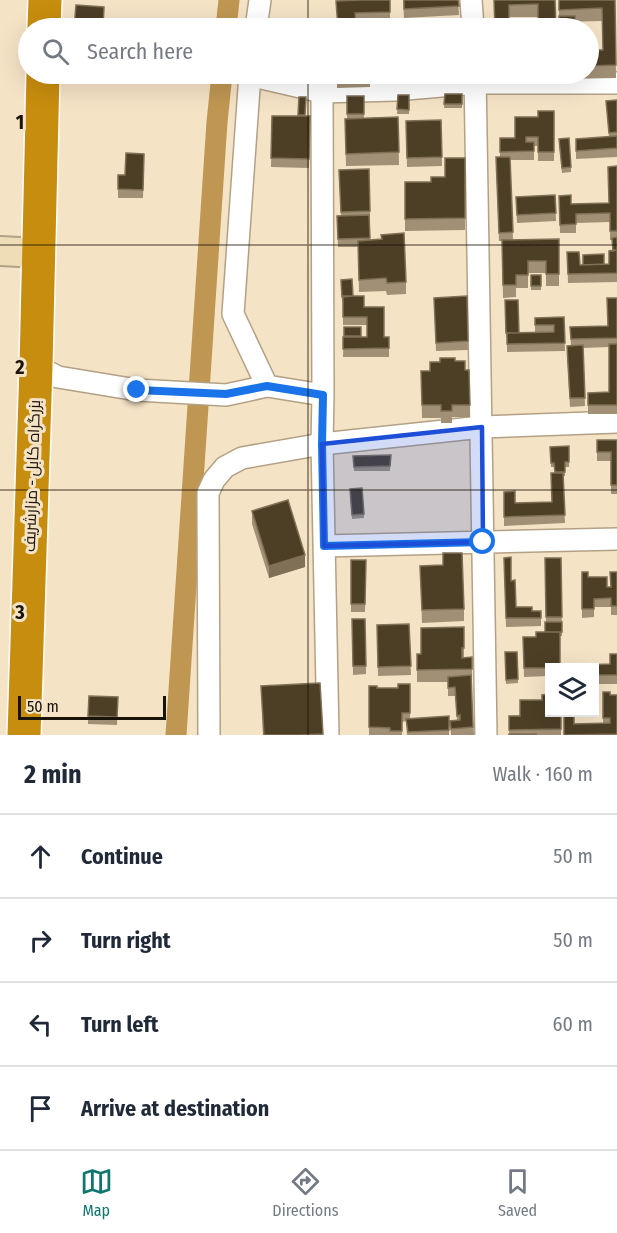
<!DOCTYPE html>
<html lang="en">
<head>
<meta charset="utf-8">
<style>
	body { margin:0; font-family:"Fira Sans Condensed",Cairo,sans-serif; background:#f2f2f3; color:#1f2937 }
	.controls { position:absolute; right:18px; bottom:18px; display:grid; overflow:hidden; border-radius:0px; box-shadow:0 6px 24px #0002 }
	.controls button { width:54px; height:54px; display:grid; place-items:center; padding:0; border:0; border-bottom:2px solid #e0e1e3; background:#fff; color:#1f2937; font:30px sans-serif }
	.scale { position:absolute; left:18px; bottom:15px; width:148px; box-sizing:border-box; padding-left:6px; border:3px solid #1a1309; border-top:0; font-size:16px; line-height:21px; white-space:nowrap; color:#1a1309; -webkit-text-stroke:4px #f5e3c6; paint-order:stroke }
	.stop { position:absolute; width:18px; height:18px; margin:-14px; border:4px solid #1a73e8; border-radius:50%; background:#fff }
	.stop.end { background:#1a73e8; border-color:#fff; box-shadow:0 2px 6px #0008 }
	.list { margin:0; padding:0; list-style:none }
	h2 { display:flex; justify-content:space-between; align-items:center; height:78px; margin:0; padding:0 24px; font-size:26px }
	h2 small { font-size:20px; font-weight:400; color:#747a83 }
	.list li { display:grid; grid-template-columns:39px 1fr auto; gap:18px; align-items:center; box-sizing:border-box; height:84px; padding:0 24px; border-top:2px solid #e0e1e3 }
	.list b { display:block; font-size:22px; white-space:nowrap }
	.list em { font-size:20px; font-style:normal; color:#747a83 }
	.icon { flex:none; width:33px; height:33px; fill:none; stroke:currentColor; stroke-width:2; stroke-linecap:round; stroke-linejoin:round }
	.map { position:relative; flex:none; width:617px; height:735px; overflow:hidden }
	.search { position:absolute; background:#fff; box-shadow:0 6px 24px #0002; left:18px; right:18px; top:18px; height:66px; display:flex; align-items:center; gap:15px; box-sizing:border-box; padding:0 21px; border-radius:33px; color:#747a83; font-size:22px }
	.sheet { height:414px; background:#fff }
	nav { display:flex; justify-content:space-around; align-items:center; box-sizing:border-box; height:84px; border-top:2px solid #e0e1e3; background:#fff; font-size:16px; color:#747a83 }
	nav a { display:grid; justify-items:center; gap:3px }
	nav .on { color:#0f766e }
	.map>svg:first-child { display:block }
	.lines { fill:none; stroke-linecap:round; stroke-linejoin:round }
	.canal { stroke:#c09752; stroke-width:21 }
	.street-casing { stroke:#b3a186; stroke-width:24 }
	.secondary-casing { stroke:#b3a186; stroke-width:32 }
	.highway-casing { stroke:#fff; stroke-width:36 }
	.street { stroke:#fff; stroke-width:21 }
	.secondary { stroke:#eeddb7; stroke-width:28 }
	.highway { stroke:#c78d0e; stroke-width:33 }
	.wall { fill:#a19076 }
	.shaded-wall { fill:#7f7056 }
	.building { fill:#4d3e26; stroke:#7f7056; stroke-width:1.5 }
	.route { stroke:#1a73e8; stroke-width:8 }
	.marked { fill:#1d4ed8; fill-opacity:0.2; stroke:#1d4ed8; stroke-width:4.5; stroke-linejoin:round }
	.grid { fill:none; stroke:#1a1309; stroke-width:1.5; stroke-opacity:0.55 }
	.labels { text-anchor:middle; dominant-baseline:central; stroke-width:6; stroke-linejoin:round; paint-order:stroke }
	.street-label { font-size:16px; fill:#1a1309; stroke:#f5e3c6 }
	.grid-label { font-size:20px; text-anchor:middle; font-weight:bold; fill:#1a1309; stroke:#f5e3c6; stroke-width:6; stroke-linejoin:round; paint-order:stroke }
</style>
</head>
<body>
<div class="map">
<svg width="617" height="735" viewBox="0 0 617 735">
	<rect width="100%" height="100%" fill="#f5e3c6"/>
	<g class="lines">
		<path class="canal" d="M226 28 229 0
			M176 735 217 122 222 74"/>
		<g class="street-casing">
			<path id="street" d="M471 0 473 28
				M256 28 260 0
				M250 74 233 314 267 386
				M475 74 486 735
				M249 75 322 92 395 90 476 83H617
				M322 92 323 395 322 444 328 735
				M36 366 58 377 137 390 226 395 267 386 323 395
				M324 546 617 539
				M209 735 208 493 214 480 225 467 242 458 322 444 482 427 617 422"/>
		</g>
		<g class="secondary-casing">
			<path id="secondary" d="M0 251 38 253"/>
		</g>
		<g class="highway-casing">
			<path id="highway" d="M44 28 45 0
				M24 735 36 366 43 74"/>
		</g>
		<use href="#street" class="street"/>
		<use href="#secondary" class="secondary"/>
		<use href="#highway" class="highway"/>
	</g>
	<path class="wall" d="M338 0H390V20L355 22Z
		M403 0H458L459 15 404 18Z
		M494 0H555L538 17H509Z
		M559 0H615L616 78 566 79V74H588V50H603L602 21 559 22Z
		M337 74H370V87L337 88Z
		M439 74H456V78L439 79Z
		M495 74H556V75L495 77Z
		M445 94H462V108H444Z
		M398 95H409V114H397Z
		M347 96H364V118L398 117 399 165 346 166 345 131 347 118Z
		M299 97 305 116H310L309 168 271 167 272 116H298Z
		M617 100V157L576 159V139L609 137 606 101Z
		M554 111V161H538V146H534V160H510L513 240 559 239V286H546V273H528V288H516V297L503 298 502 241H499L496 166 500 157V138H515L538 117Z
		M441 120 442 166 407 167 406 121Z
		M559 143 571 167V172L562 173Z
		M144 154 143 198H118V175H125Z
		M465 158V230L405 231V182H431L445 177Z
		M617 166V282L568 283 567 252 580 265 609 264 612 251V240H610V222L576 223V233H560L559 196 571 204 609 203Z
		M339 170 370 211V240L406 282V294L387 295 386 291 359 292 358 247H338L337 216H341Z
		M555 195 556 221 517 223 516 197Z
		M531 275H541V290H531Z
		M341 280 353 296 364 307 384 337H389V357H343L344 327H361V337H367V325H343V301H342Z
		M467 296 468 350 436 351 434 298Z
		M617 298V414H588V393L609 392V347L583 348 585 406 570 407 567 355 571 346 570 327 607 326Z
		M505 300 519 333H535V318L564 317 565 351 507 352V337L506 338Z
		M455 361 465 370H469L470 417H452V423H441V418H422L421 371H430Z
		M597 440H617V494H611V461H597Z
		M569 446V467H565V476H563L565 523 504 526V492L515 503 552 502 555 473 554 467H551L550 447Z
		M391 455 390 471H354L353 456Z
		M350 493 364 514V518L352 519Z
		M252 511 305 567 269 578 252 524Z
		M504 558 511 581 516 607 532 611H541V626L506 627Z
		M545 558H561L562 636H560L549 668V676L524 677 523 637H536L545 632 546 622Z
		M351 560H366L365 612H351Z
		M420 566 464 609V621L422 623Z
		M582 572 588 577 607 587H611L617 572V615H611V607H594V617L582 618Z
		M352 619H365L366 674 353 675Z
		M409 624 411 675 378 676 377 625Z
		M464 627V658L472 657V681H471L474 735H451L450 721 457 720 455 696H448V682H417V654H421Z
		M505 652H517L518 683 506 684Z
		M617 654V684H594V668L610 664Z
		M320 683 323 735H263L261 686Z
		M410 684V719L449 716V735H407L406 721 402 722V735H369V686L377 688H398Z
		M603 692 610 695H617V735H564L574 724 603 723Z
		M118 697 117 725 88 724V716Z
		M561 712V735H509V716Z"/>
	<path class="shaded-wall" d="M305 555V567L269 578V566Z"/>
	<path class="building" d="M360 0H390V12L355 13 356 28H338L336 1Z
		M404 0H458L459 6 404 9Z
		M494 0H555L556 28H538V4L509 5V28H495Z
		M559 0H615L616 65 588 66V50H603L602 8 559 10Z
		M76 5 104 7 103 28H74Z
		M559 16H575V28H559Z
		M337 74H370V79L337 80Z
		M445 94H462V104H444Z
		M398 95H409V110L397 109Z
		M347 96H364V114H347Z
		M299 97H306L305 115H298Z
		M617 100V132L609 133 606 101Z
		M538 111H554V152H538V137H526V142H534V151L500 152V138H515V117H538Z
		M272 116H310L309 159 271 158Z
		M398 117 399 152 346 154 345 119Z
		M441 120 442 157 407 158 406 121Z
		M617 136V148L576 151V139Z
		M569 138 571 167 562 168 559 139Z
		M126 153 144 154 143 190 118 189V175H125Z
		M496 157H510L513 232 499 233Z
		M445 158H465V218L405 219V182H431V177H445Z
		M617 166V231H610V213L576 214V224L560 225 559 196 571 195V204L609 203 608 167Z
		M369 169 370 211 341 212 339 170Z
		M555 195 556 213 517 215 516 197Z
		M369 215 370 238 338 239 337 216Z
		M404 233 406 282 387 283 386 278 359 280 358 241 382 239 381 235Z
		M617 237V250L613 251 612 238Z
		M559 239V274H546V261H528V275H516V285H503L502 240Z
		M617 250V273L568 274 567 252H579L580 265 609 264V251Z
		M604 254V264L583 265V255Z
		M531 275H541V286H531Z
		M352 279 353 296 342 297 341 280Z
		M343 296H364V307H384V337H389V348L343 349V337H367V317H343Z
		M467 296 468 341 436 343 434 298Z
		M607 298H617V338L571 339 570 327 608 326Z
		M505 300H518L519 333H506Z
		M564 317 565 343 507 344V333L554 332V325H535V318Z
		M344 327H361V336H344Z
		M609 344H617V405H588V393L609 392Z
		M583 345 585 398H570L567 346Z
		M440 358H455V361H465V370H469L470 405H452V411H441V405H422L421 371H430V362H440Z
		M597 440H617V485H611V452H597Z
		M569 446V462H565V472H555L554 463H551L550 447Z
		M391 455 390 466 354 467 353 456Z
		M551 473H563L565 515 504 517V492L515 491V503L552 502Z
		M362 488 364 514 352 515 350 489Z
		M288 500 305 555 269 566 252 511Z
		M443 553H462L464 609 422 610 420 566 443 565Z
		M511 557V581L515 580 516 607H532V611H541V618H506L504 558Z
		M545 558H561L562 617H546Z
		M351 560H366L365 604H351Z
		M582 572H588V577H607V587H611L610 572H617V606H611V598L594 599V609H582Z
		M352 619H365L366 666H353Z
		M545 622H562V632H545Z
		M409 624 411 666 378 667 377 625Z
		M464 627V648H462V658L472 657V669L417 670V654H421V628Z
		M536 632H560V668H524L523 637H536Z
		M505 652H517L518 679 506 680Z
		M610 654H617V675H594V668H583V665L610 664Z
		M471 675 473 727 451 729 450 721 460 720V715L457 716 455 687 448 688V677Z
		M320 683 323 734 300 735H264L261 686Z
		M398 684H410V713H402V731H390V728L369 727V686H377V688H398Z
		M603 692H610V695H617V734L564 735V712H574V724L610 723V718H603Z
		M549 694V712H561V729L509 730V716H520V700H542V695Z
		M89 696 118 697 117 717 88 716Z
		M449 716V730L408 732 406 719Z
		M509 734H536V735H509Z"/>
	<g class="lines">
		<path class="route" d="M137 390 226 394 267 386 323 395 322 444 324 546 483 542"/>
	</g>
	<path class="marked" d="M482 427 483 542 324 546 322 444Z"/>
	<path class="grid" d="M308 0V28M308 74V735M0 245H617M0 490H617"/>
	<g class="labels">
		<g class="street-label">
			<text transform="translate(32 476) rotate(-88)">بزرگراه کابل - مزارشریف</text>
		</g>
	</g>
	<g class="grid-label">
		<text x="20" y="129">1</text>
		<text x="20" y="374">2</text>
		<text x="20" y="619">3</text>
	</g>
</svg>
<div class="controls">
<button><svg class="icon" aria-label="layers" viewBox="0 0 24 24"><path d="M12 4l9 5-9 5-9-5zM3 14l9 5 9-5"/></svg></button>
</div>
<div class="scale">50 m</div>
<div class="stop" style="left:483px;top:542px"></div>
<div class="stop end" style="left:137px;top:390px"></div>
<div class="search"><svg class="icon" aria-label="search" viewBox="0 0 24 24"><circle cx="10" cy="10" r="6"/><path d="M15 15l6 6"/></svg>Search here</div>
</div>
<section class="sheet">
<h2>2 min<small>Walk · 160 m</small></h2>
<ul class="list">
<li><svg class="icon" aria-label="ahead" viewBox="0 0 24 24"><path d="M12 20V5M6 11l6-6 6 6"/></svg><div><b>Continue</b></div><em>50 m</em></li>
<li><svg class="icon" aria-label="right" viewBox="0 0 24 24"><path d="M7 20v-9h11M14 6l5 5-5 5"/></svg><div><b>Turn right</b></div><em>50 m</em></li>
<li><svg class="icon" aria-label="left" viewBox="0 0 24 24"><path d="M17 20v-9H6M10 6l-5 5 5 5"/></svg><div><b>Turn left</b></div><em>60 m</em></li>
<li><svg class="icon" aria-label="arrive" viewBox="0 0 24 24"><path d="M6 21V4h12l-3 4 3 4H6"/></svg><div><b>Arrive at destination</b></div></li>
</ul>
</section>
<nav>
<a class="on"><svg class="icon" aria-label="map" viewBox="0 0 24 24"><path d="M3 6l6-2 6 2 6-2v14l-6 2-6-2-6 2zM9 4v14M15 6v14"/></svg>Map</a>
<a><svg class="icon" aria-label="directions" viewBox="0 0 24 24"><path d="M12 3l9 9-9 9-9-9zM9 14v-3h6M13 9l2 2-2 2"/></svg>Directions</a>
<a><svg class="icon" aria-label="saved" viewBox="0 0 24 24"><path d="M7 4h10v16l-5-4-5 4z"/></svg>Saved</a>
</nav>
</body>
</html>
